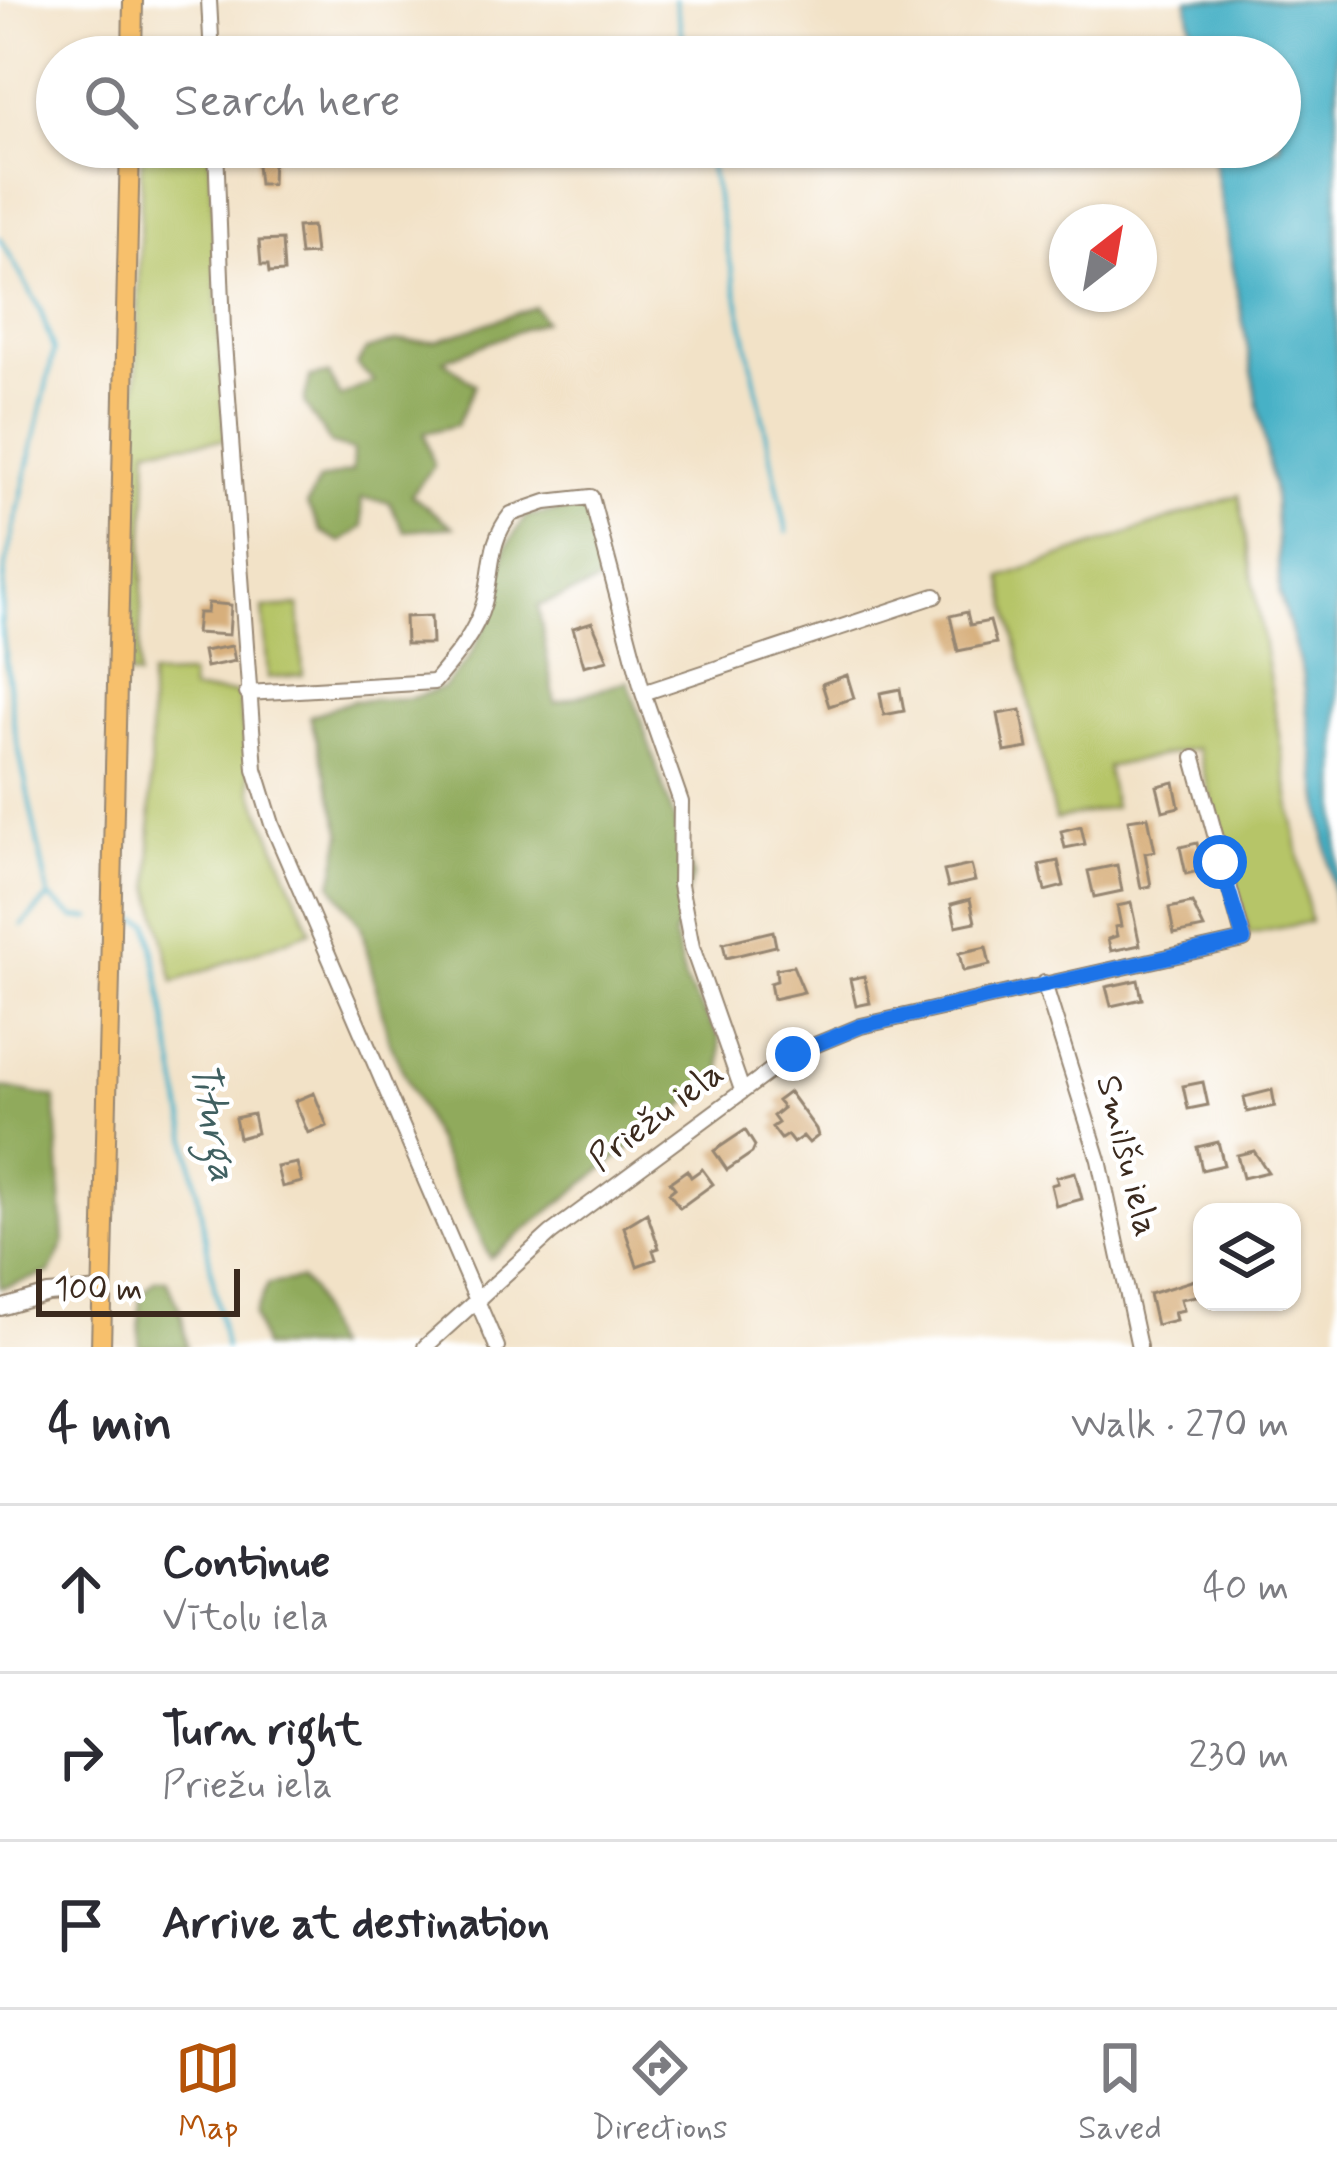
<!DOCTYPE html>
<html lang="en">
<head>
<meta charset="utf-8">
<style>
	body { margin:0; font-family:Mynerve,sans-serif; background:#f7f7f7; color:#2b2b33 }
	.controls { position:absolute; right:36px; bottom:36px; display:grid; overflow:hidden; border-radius:24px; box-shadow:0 3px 9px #0004 }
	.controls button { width:108px; height:108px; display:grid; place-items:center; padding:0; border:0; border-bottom:3px solid #e1e1e2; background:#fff; color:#2b2b33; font:60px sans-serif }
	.compass { position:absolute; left:1049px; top:204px; width:108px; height:108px; border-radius:50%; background:#fff; box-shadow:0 3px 9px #0004; rotate:31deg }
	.scale { position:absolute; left:36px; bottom:30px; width:204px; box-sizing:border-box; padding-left:12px; border:6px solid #3b2a1e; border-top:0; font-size:33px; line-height:42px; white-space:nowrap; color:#3b2a1e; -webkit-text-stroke:9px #fff; paint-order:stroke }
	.stop { position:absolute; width:36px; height:36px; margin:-27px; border:9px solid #1a73e8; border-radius:50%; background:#fff }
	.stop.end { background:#1a73e8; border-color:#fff; box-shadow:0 3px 12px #0008 }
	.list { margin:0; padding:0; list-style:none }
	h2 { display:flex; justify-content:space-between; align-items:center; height:156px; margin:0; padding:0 48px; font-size:51px }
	h2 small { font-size:39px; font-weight:400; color:#7c7c81 }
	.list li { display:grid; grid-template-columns:78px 1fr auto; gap:36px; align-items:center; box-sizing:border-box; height:168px; padding:0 48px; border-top:3px solid #e1e1e2 }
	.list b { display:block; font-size:45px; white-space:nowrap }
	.list p { margin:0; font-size:39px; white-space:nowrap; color:#7c7c81 }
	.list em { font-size:39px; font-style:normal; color:#7c7c81 }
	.icon { flex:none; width:66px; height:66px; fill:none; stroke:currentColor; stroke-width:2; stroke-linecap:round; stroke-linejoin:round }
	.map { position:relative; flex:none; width:1337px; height:1347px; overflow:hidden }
	.search { position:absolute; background:#fff; box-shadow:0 3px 9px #0004; left:36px; right:36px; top:36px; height:132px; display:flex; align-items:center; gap:30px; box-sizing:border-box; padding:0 42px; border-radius:66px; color:#7c7c81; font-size:45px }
	.sheet { height:660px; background:#fff }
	nav { display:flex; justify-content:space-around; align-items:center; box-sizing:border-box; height:168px; border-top:3px solid #e1e1e2; background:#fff; font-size:33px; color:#7c7c81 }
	nav a { display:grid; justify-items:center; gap:6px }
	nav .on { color:#b45309 }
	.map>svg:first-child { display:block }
	.green { fill:#b6c568; stroke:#787843; stroke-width:3 }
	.forest { fill:#90aa5c; stroke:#666a3d; stroke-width:3 }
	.water { fill:#47b1c6; stroke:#416e72; stroke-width:3 }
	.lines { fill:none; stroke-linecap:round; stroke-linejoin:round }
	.stream { stroke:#47b1c6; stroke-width:4.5 }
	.building { fill:#d7af7c }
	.minor-casing { stroke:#968672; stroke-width:18 }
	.major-casing { stroke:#968672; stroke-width:22 }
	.minor { stroke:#fff; stroke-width:14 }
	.major { stroke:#f7c06c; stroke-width:18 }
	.route { stroke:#1a73e8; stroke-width:15 }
	.labels { text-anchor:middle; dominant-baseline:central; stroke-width:9; stroke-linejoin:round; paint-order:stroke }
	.street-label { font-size:36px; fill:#3b2a1e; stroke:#fff }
	.water-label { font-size:39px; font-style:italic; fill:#406061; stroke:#fff }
</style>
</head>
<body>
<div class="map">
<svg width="1337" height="1347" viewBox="0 0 1337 1347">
	<rect width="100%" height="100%" fill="#fff"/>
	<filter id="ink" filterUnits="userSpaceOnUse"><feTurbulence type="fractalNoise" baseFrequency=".00833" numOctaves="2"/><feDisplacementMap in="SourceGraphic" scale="24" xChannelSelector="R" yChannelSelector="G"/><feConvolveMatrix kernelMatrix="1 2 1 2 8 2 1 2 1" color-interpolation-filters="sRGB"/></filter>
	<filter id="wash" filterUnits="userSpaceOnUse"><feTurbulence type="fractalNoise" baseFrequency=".004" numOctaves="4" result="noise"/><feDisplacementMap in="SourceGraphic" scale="48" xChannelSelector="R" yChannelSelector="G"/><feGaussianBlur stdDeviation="2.7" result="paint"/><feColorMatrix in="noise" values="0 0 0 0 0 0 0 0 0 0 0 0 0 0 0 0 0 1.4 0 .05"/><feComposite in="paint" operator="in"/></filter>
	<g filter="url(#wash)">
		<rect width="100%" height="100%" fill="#f2e2c7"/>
		<path class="green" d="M142 147H209L225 440 148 447 138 677 130 676Z
			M1239 495 1310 922 1249 934 1197 748 1107 767 1114 807 1055 820 1002 577Z
			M299 606 303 675 268 678 263 608Z
			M190 675 191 691 238 693 252 790 311 931 174 982 151 886 150 676Z"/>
		<path class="forest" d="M535 307 544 321 443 360 475 385 457 425 424 433 434 466 411 495 453 527 404 531 389 502 361 498 363 527 341 542 321 532 307 505 319 480 352 471 353 450 331 444 304 403 310 377 329 374 340 397 374 381 357 365 366 350 397 341H436Z
			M588 507 604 581 538 606 555 703 628 681 693 876 674 936 686 984 719 1037 722 1075 490 1258 389 1041 361 926 332 885 342 834 310 716 352 701 411 698 443 688 469 658 489 620 506 547 526 516Z
			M0 1087 55 1098 64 1244 50 1273 0 1288Z
			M300 1279 311 1290 332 1347H263L254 1315 268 1284Z
			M155 1280H167L181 1312 187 1347H139L140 1297Z"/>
		<path class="water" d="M1187 0H1337V923L1303 676 1280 595 1274 492 1211 147H1280V57H1196Z"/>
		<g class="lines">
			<path class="stream" d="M675 0 687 57
				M706 147 787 532
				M0 238 40 309 54 351 5 569 1 623 14 726 49 897 75 918H91
				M134 919 149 923 225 1347
				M22 925 49 897"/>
		</g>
		<g id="blocks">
			<path class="building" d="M273 154 272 184H259L256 155Z
				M312 226 315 254 300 255 297 227Z
				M282 240 284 272 269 273 268 265H261L259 241Z
				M208 603 231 605 229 635 196 633 198 613H207Z
				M967 612 970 625 990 621 996 643 958 651 950 616Z
				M431 616 432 644H406L405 617Z
				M592 622 608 660 584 666 573 628Z
				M232 646 235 661 206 667 203 651Z
				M847 675 854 698 829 706 822 684Z
				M900 689 904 711 884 715 880 693Z
				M1021 710 1028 748 1005 752 998 714Z
				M1174 782 1179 807 1163 811 1157 786Z
				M1148 817 1155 851 1145 853 1151 886 1141 888 1128 820Z
				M1081 826 1085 844 1065 848 1061 831Z
				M1197 843 1203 870 1186 874 1180 847Z
				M1058 861 1064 886 1045 891 1039 865Z
				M971 865 975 881 948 887 944 871Z
				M1117 865 1122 891 1094 897 1088 871Z
				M970 899 975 922 956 926 951 904Z
				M1131 903 1140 945 1111 951 1108 939 1117 936 1115 927 1121 926 1117 906Z
				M1192 903 1204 928 1174 934 1169 908Z
				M773 931 776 946 726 958 723 943Z
				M986 947 990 965 963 971 959 953Z
				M793 966 804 992 773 999 770 983 777 981 776 969Z
				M864 976 870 1003 856 1006 850 979Z
				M1138 980 1142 999 1111 1006 1106 987Z
				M1203 1082 1208 1105 1188 1109 1183 1086Z
				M1272 1090 1275 1106 1247 1112 1244 1097Z
				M789 1092 816 1129 818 1136 809 1143 803 1136 793 1143 787 1135 781 1139 772 1127 778 1123 773 1116 783 1108 777 1101Z
				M314 1093 327 1126 308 1133 295 1101Z
				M253 1114 257 1133 239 1138 235 1118Z
				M745 1130 755 1146 752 1153 727 1170 714 1151Z
				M1218 1142 1224 1165 1202 1170 1197 1147Z
				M1254 1151 1268 1172 1243 1178 1237 1155Z
				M297 1163 302 1182 282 1187 277 1167Z
				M702 1169 713 1184 680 1208 669 1193 675 1188 670 1182 687 1170 691 1177Z
				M1075 1172 1082 1199 1056 1206 1051 1185 1058 1183 1056 1177Z
				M647 1213 659 1248 653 1250 656 1259 637 1266 624 1227Z
				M1198 1279 1201 1295 1181 1299 1184 1310 1174 1312 1176 1320 1156 1325 1149 1294Z"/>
		</g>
	</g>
	<g filter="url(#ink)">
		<use href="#blocks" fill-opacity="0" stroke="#968672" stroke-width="3"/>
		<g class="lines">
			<g class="minor-casing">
				<path id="minor" d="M209 0 212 57
					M216 147 223 329 255 769 272 824 497 1347
					M247 693 434 682C455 657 475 634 484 603 494 569 487 544 511 514L546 502 591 497 643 693 681 802 680 885 692 947 742 1090
					M643 693 935 596
					M1044 983 1099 1160 1139 1347
					M0 1308 48 1294 102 1290
					M425 1347 551 1233 793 1054 861 1026 1244 940 1194 758"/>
			</g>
			<g class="major-casing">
				<path id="major" d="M132 57 133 0
					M101 1347 130 147"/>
			</g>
			<use href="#minor" class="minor"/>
			<use href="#major" class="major"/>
		</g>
	</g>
	<g class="lines" filter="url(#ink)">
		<path class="route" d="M793 1054 861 1026 1244 940 1220 862"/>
	</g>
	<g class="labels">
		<g class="street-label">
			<text transform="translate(657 1117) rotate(-37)">Priežu iela</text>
			<text transform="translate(1126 1156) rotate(76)">Smilšu iela</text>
		</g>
		<g class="water-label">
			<text transform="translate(212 1122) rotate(80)">Titurga</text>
		</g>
	</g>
</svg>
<div class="controls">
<button><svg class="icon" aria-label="layers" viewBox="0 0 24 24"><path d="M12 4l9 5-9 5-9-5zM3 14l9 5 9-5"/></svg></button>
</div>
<svg class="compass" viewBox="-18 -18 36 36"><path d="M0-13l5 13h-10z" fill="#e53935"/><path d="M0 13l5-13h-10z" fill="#7c7c81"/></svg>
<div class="scale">100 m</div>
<div class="stop" style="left:1220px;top:862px"></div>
<div class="stop end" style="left:793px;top:1054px"></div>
<div class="search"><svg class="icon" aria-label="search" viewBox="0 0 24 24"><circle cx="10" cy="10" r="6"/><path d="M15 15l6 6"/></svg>Search here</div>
</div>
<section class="sheet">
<h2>4 min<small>Walk · 270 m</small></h2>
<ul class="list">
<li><svg class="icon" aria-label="ahead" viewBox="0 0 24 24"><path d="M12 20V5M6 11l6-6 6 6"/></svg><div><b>Continue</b><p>Vītolu iela</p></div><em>40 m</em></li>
<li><svg class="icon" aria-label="right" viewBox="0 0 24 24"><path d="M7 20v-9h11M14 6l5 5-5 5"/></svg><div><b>Turn right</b><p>Priežu iela</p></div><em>230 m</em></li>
<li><svg class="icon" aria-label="arrive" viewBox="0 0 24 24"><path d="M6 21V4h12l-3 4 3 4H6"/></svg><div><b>Arrive at destination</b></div></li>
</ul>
</section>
<nav>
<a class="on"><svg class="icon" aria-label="map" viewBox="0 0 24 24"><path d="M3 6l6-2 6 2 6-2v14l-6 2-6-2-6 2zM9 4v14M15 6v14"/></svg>Map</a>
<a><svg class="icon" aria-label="directions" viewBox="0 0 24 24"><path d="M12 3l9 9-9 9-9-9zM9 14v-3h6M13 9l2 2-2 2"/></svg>Directions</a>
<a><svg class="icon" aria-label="saved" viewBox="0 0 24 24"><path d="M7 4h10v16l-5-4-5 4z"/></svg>Saved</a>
</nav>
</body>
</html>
